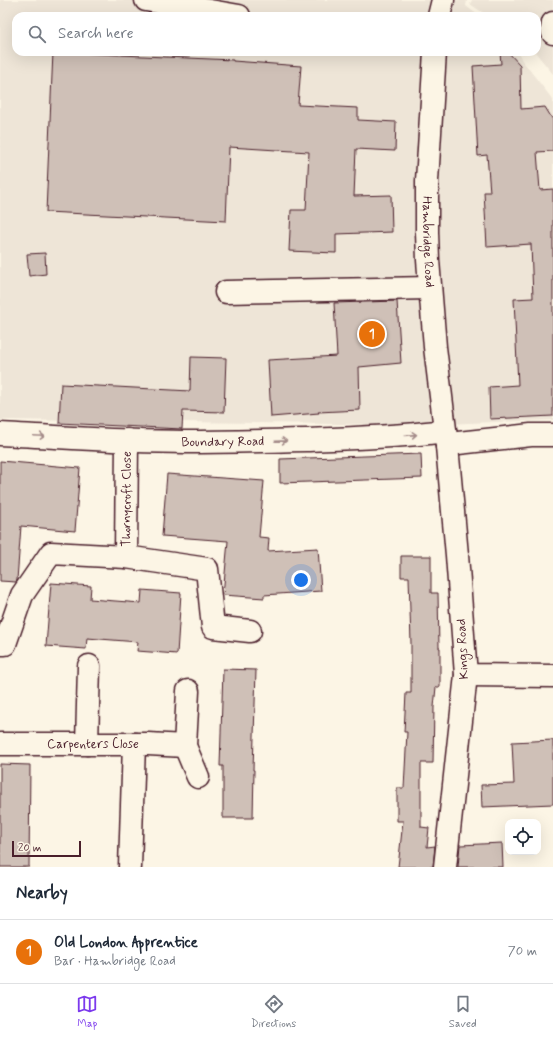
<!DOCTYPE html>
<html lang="en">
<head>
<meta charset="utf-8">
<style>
	body { margin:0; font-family:Mynerve,sans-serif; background:#f6f6f7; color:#1f2937 }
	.controls { position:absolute; right:12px; bottom:12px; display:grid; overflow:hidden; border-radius:8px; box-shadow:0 4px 16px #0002 }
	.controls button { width:36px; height:36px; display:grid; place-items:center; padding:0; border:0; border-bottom:1px solid #e0e1e3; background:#fff; color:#1f2937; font:20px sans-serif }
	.scale { position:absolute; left:12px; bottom:10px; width:69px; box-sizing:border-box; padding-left:4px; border:2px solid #4a1f2b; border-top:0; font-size:11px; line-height:14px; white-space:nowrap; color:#4a1f2b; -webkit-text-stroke:3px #fcf5e5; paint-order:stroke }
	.you { position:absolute; left:301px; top:580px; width:14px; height:14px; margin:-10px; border:3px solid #fff; border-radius:50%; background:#1a73e8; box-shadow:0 0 0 6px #1a73e833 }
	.badge { display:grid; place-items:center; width:26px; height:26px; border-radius:50%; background:#7c3aed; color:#fff; font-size:13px; font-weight:700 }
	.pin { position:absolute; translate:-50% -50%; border:2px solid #fff; box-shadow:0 1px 4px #0006 }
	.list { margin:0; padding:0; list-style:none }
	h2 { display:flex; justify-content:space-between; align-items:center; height:52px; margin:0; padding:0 16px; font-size:17px }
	h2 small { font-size:13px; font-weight:400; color:#747a83 }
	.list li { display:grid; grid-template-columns:26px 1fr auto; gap:12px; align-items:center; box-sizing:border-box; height:64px; padding:0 16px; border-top:1px solid #e0e1e3 }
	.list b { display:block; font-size:15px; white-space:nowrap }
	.list p { margin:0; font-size:13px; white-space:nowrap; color:#747a83 }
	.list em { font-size:13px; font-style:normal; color:#747a83 }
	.icon { flex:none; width:22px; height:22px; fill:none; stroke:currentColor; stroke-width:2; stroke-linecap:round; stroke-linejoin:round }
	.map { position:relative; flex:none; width:553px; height:867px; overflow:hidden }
	.search { position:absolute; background:#fff; box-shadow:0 4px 16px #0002; left:12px; right:12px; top:12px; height:44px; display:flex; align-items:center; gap:10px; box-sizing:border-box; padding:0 14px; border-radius:12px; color:#747a83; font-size:15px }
	.sheet { height:116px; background:#fff }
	nav { display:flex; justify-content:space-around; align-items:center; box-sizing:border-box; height:56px; border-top:1px solid #e0e1e3; background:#fff; font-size:11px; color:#747a83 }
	nav a { display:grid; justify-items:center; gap:2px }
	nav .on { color:#7c3aed }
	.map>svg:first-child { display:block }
	.built { fill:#eee5d7 }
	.building { fill:#cfc0b7; stroke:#4a1f2b }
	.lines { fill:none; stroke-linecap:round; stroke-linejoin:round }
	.minor-casing { stroke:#4a1f2b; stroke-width:25 }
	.major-casing { stroke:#4a1f2b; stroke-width:25 }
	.minor { stroke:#fcf5e5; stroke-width:22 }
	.major { stroke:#fcf5e5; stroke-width:22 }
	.oneway { stroke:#a38a88 }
	.labels { text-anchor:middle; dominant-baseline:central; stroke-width:3.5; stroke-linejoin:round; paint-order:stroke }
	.street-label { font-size:13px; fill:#4a1f2b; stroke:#fcf5e5 }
</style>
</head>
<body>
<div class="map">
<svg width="553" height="867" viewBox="0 0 553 867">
	<rect width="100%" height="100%" fill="#fcf5e5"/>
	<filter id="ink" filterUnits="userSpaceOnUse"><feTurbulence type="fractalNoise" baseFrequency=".025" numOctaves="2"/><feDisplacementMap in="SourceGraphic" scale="8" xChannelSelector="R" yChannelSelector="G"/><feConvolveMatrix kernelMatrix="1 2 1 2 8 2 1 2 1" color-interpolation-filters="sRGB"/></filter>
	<g filter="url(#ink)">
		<path class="built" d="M0 0H467L466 6 479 16H16V52H519L521 59 553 100V420L468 423 433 425 0 420Z
			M472 0H553V74L535 52H537V16H488L470 4Z"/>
		<path class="building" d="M53 52 233 60V61L301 66 298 105 358 108V120L396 122 395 151 356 149 354 196 391 195 392 232 336 234V253L289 251 291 210H306L309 152 229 147 226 221 46 212Z
			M500 52H508L520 65 521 109 545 107 553 120V151L537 152 540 190 553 189V416L490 419 489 387 518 385 514 299 533 298 531 244 487 247 484 192H490L487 155 478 156 473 66 501 64Z
			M45 253 46 274 29 276 27 254Z
			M397 301 401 363 359 367 360 410 318 412 319 413 271 417 268 360 337 356 334 303Z
			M191 357 226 358 224 412 183 411 182 429 59 423 61 384 190 391Z
			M421 454 422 478 280 483V459Z
			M0 461 80 468 75 531 21 526 17 580 16 582 0 581Z
			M167 474 264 481 259 537 269 538 268 551 318 548 321 591 264 595V598L223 595 228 541 162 536Z
			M401 556H431V593H438L439 648H440V687H436L434 707 433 763H421V827L429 828 427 847 435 846 433 867H398L403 821H397V788H404L407 732H404L406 693H411V644L409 577H401Z
			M51 583 91 586 90 599 141 603 142 590 181 593 177 654 137 651 138 642 87 638 86 649 46 646Z
			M223 669 256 670 253 770H254L253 818H223V766H220Z
			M553 740V804L482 807 481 785 514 784 512 742Z
			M0 764 30 765 29 867H0Z
			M502 843 503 867H458L460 845Z"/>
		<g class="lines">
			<g class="minor-casing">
				<g id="minor">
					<path d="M146 0 239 16"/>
					<path d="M553 23 552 29 553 33"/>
					<path d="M226 292 430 288"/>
					<path d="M447 446 458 443 531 435H553"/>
					<path id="s1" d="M126 557 127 440"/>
					<path d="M0 644H5L22 595 51 553 126 557 207 569 213 627 250 631"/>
					<path d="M188 691 185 746 198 777"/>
					<path id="s2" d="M0 744H148L185 746"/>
					<path d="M87 744 89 666"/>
					<path d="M130 867 134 744"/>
					<path d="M445 867 466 675"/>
				</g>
			</g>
			<g class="major-casing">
				<g id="major">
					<path d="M439 16 443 0"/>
					<path id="s3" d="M435 52 427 181V232L428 260 435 347 447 446 457 555 466 675 553 676"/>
					<path id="s4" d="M0 434C61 437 123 442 185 442 226 442 267 441 309 440 354 438 400 437 445 431"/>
				</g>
			</g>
			<use href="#minor" class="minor"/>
			<use href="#major" class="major"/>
		</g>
		<defs><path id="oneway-shaft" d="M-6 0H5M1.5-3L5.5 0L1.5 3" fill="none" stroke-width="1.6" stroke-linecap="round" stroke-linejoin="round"/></defs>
		<g class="oneway">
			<use href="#oneway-shaft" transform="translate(411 435) rotate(-4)"/>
			<use href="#oneway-shaft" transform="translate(39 436) rotate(3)"/>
			<use href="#oneway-shaft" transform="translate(281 441) rotate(-2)"/>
		</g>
	</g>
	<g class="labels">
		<g class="street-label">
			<text stroke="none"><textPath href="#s3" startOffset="190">Hambridge Road</textPath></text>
			<text stroke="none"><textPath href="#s4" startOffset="223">Boundary Road</textPath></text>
			<text stroke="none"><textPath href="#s1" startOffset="58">Thornycroft Close</textPath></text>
			<text transform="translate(463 649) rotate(-93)">Kings Road</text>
			<text stroke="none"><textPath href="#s2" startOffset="93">Carpenters Close</textPath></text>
		</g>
	</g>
</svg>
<div class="controls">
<button><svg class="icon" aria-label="locate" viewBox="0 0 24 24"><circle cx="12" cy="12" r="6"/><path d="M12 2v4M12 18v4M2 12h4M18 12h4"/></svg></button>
</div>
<div class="scale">20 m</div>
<div class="you"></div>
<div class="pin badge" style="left:372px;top:334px;background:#e8710a">1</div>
<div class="search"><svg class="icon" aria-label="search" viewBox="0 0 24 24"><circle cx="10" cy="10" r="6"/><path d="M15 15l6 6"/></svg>Search here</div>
</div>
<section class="sheet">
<h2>Nearby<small></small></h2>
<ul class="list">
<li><span class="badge" style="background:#e8710a">1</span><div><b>Old London Apprentice</b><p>Bar · Hambridge Road</p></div><em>70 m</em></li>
</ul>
</section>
<nav>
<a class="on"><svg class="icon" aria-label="map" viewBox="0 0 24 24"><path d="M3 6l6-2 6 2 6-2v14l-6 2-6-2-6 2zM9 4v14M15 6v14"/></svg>Map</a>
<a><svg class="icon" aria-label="directions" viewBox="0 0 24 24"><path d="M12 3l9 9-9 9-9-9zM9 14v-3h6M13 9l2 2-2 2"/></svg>Directions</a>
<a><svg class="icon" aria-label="saved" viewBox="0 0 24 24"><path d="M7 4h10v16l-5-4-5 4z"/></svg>Saved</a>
</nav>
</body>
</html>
